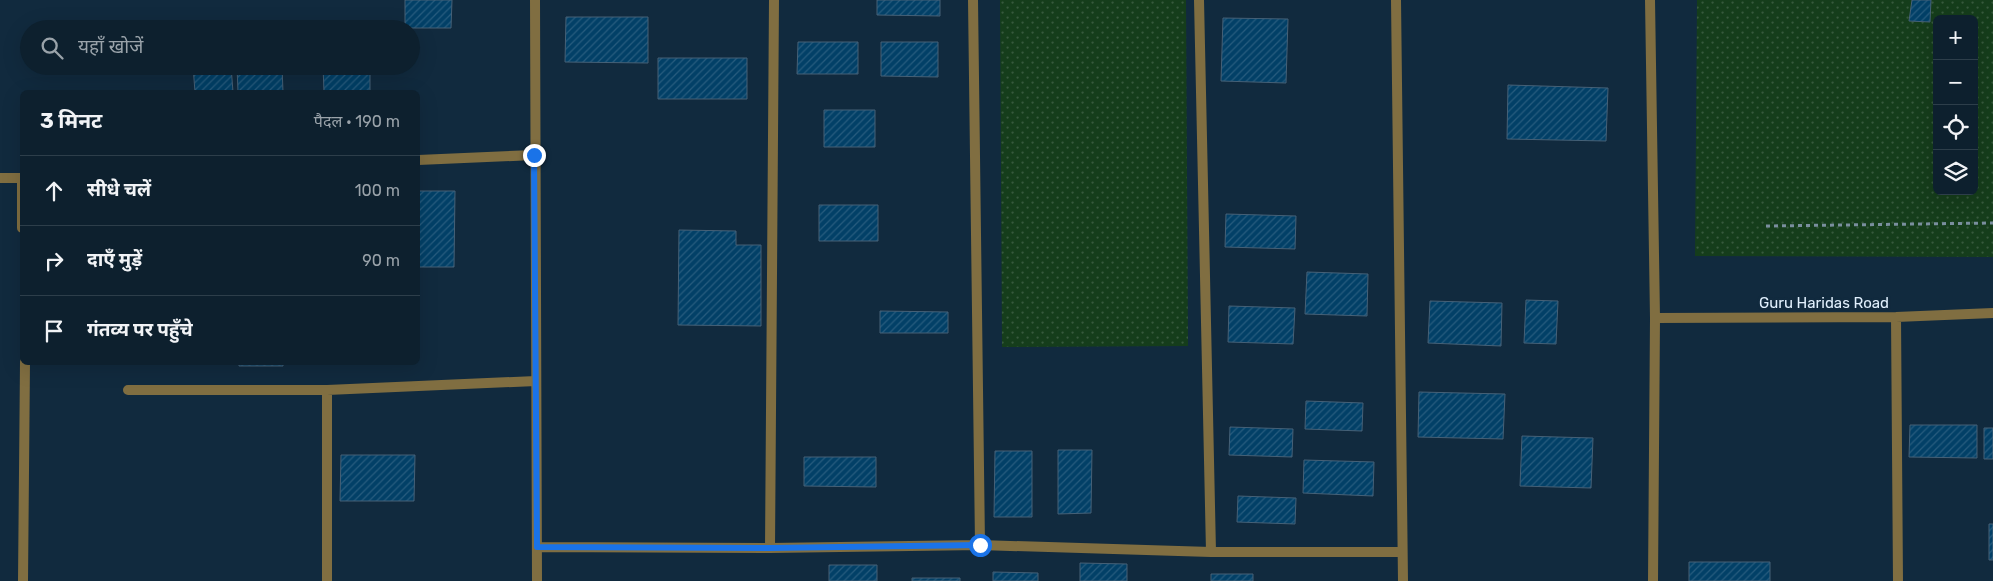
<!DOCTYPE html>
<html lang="hi">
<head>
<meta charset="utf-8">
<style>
	body { margin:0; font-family:Rubik,"Noto Sans Devanagari",sans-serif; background:#1b2d3a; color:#f1f3f6 }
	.controls { position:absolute; right:15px; top:15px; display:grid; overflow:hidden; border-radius:8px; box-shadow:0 5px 20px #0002 }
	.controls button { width:45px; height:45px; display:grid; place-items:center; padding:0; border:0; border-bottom:1px solid #2d3e4a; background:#0d202e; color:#f1f3f6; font:25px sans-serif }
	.stop { position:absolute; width:15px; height:15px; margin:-11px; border:4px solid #1a73e8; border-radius:50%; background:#fff }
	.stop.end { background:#1a73e8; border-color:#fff; box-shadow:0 1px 5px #0008 }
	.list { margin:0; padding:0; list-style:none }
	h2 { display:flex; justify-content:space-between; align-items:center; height:65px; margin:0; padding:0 20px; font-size:21px }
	h2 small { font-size:16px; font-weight:400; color:#9aa3aa }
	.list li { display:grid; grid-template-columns:32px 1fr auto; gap:15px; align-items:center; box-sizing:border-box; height:70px; padding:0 20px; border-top:1px solid #2d3e4a }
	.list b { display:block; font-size:19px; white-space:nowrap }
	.list em { font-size:16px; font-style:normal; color:#9aa3aa }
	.icon { flex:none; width:28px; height:28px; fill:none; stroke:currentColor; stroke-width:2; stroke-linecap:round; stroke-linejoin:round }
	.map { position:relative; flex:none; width:1993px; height:581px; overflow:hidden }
	.search { position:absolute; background:#0d202e; box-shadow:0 5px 20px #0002; left:20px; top:20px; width:400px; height:55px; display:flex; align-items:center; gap:12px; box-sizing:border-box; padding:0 18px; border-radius:28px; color:#9aa3aa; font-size:19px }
	.panel { position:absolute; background:#0d202e; box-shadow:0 5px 20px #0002; left:20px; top:90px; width:400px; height:275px; border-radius:8px }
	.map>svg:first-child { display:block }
	.park { fill:url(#park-dots); fill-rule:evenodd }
	.building { fill:url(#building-hatch); stroke:#466177 }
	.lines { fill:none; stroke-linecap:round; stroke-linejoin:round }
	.path { stroke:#7a8e9e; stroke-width:3; stroke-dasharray:4 4; stroke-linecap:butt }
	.street { stroke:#806e41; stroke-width:10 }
	.route { stroke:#1a73e8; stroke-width:6 }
	.labels { text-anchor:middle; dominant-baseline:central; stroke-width:5; stroke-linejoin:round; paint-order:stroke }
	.street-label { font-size:15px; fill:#e1f0fd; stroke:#112a3e }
</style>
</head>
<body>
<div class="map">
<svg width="1993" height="581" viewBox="0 0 1993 581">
	<defs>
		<pattern id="park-dots" width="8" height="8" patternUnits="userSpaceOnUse" patternTransform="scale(1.25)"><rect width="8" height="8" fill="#153d1b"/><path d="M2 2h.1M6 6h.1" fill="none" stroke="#37593d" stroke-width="1.8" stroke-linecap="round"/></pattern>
		<pattern id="building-hatch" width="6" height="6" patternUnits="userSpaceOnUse" patternTransform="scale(1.25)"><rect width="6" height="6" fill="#024067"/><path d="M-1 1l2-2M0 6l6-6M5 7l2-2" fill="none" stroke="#275c7e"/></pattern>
	</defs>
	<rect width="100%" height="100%" fill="#112a3e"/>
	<path class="park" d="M1000 0H1186L1188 346 1002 347Z
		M1697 0H1993V257L1695 256ZM1937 19H1974V191H1937Z"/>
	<path class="building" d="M405 0H452L451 28H405Z
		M877 0H940V16L877 15Z
		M1912 0H1931L1930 22 1909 21Z
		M566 17H648V63L565 62Z
		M1223 18 1288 19 1286 83 1221 81Z
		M798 42H858V74H797Z
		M881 42H938V77L881 76Z
		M658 58H747V99H658Z
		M193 66H231L233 92H195Z
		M237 66H282L283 92H238Z
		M323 66H370V92H324Z
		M1508 85 1608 88 1606 141 1507 139Z
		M824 110H875V147H824Z
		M418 191H455L454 267H418Z
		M819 205H878V241H819Z
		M1226 214 1296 216 1295 249 1225 247Z
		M679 230 736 231V245H761V326L678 325Z
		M1307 272 1368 274 1367 316 1305 314Z
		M1526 300 1558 301 1556 344 1524 343Z
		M1430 301 1502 303 1501 346 1428 343Z
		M1229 306 1295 308 1293 344 1228 342Z
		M880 311 948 312V333H880Z
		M239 362H283V366H239Z
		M1419 392 1505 394 1503 439 1418 437Z
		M1306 401 1363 403 1362 431 1305 429Z
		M1910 425H1977V458L1909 457Z
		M1230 427 1293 429 1292 457 1229 455Z
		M1984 428H1993V459H1984Z
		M1522 436 1593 438 1591 488 1520 486Z
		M1058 450H1092L1091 513 1058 514Z
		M995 451H1032V517H994Z
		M341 455H415L414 501H340Z
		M804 457H876V487L804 486Z
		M1304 460 1374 462 1373 496 1303 493Z
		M1238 496 1296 498 1295 524 1237 522Z
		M1989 524H1993V560H1989Z
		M1689 562H1770V581H1689Z
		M1080 563 1127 564V581H1080Z
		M829 565H877V581H829Z
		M993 572 1038 573V581H993Z
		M1211 574H1253V581H1211Z
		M912 578H960V581H912Z"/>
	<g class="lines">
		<path class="path" d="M1766 226 1993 223"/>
		<path class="street" d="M535 0 537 581
			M973 0 980 545
			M1199 0 1211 552
			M1396 0 1403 581
			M1650 0 1655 318 1653 581
			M418 160 534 155
			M0 178H22
			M22 178V228
			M1896 317 1898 581
			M1655 318 1896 317 1993 313
			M128 390H327L536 381
			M537 547 770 548 980 545 1211 552H1402
			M770 548 774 0
			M23 581 25 362
			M327 581V390"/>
	</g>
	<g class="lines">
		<path class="route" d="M534 155 537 547 770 548 980 545"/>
	</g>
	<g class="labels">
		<g class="street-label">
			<text x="1824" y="303">Guru Haridas Road</text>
		</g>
	</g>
</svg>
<div class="controls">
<button>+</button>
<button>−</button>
<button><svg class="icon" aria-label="locate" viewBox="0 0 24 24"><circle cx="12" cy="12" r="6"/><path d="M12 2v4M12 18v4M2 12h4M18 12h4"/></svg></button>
<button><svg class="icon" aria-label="layers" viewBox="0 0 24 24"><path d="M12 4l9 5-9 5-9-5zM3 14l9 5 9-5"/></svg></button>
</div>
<div class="stop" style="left:980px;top:545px"></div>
<div class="stop end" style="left:534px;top:155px"></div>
<div class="search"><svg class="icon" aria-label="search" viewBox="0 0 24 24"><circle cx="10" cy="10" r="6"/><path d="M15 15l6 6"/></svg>यहाँ खोजें</div>
<section class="panel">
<h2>3 मिनट<small>पैदल · 190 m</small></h2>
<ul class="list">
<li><svg class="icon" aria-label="ahead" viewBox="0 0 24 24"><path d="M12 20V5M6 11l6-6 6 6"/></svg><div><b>सीधे चलें</b></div><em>100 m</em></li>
<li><svg class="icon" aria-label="right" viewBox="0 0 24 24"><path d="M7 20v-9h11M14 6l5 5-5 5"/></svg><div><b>दाएँ मुड़ें</b></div><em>90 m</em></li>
<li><svg class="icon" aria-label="arrive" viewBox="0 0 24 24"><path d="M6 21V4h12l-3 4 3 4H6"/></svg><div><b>गंतव्य पर पहुँचे</b></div></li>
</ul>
</section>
</div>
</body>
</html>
